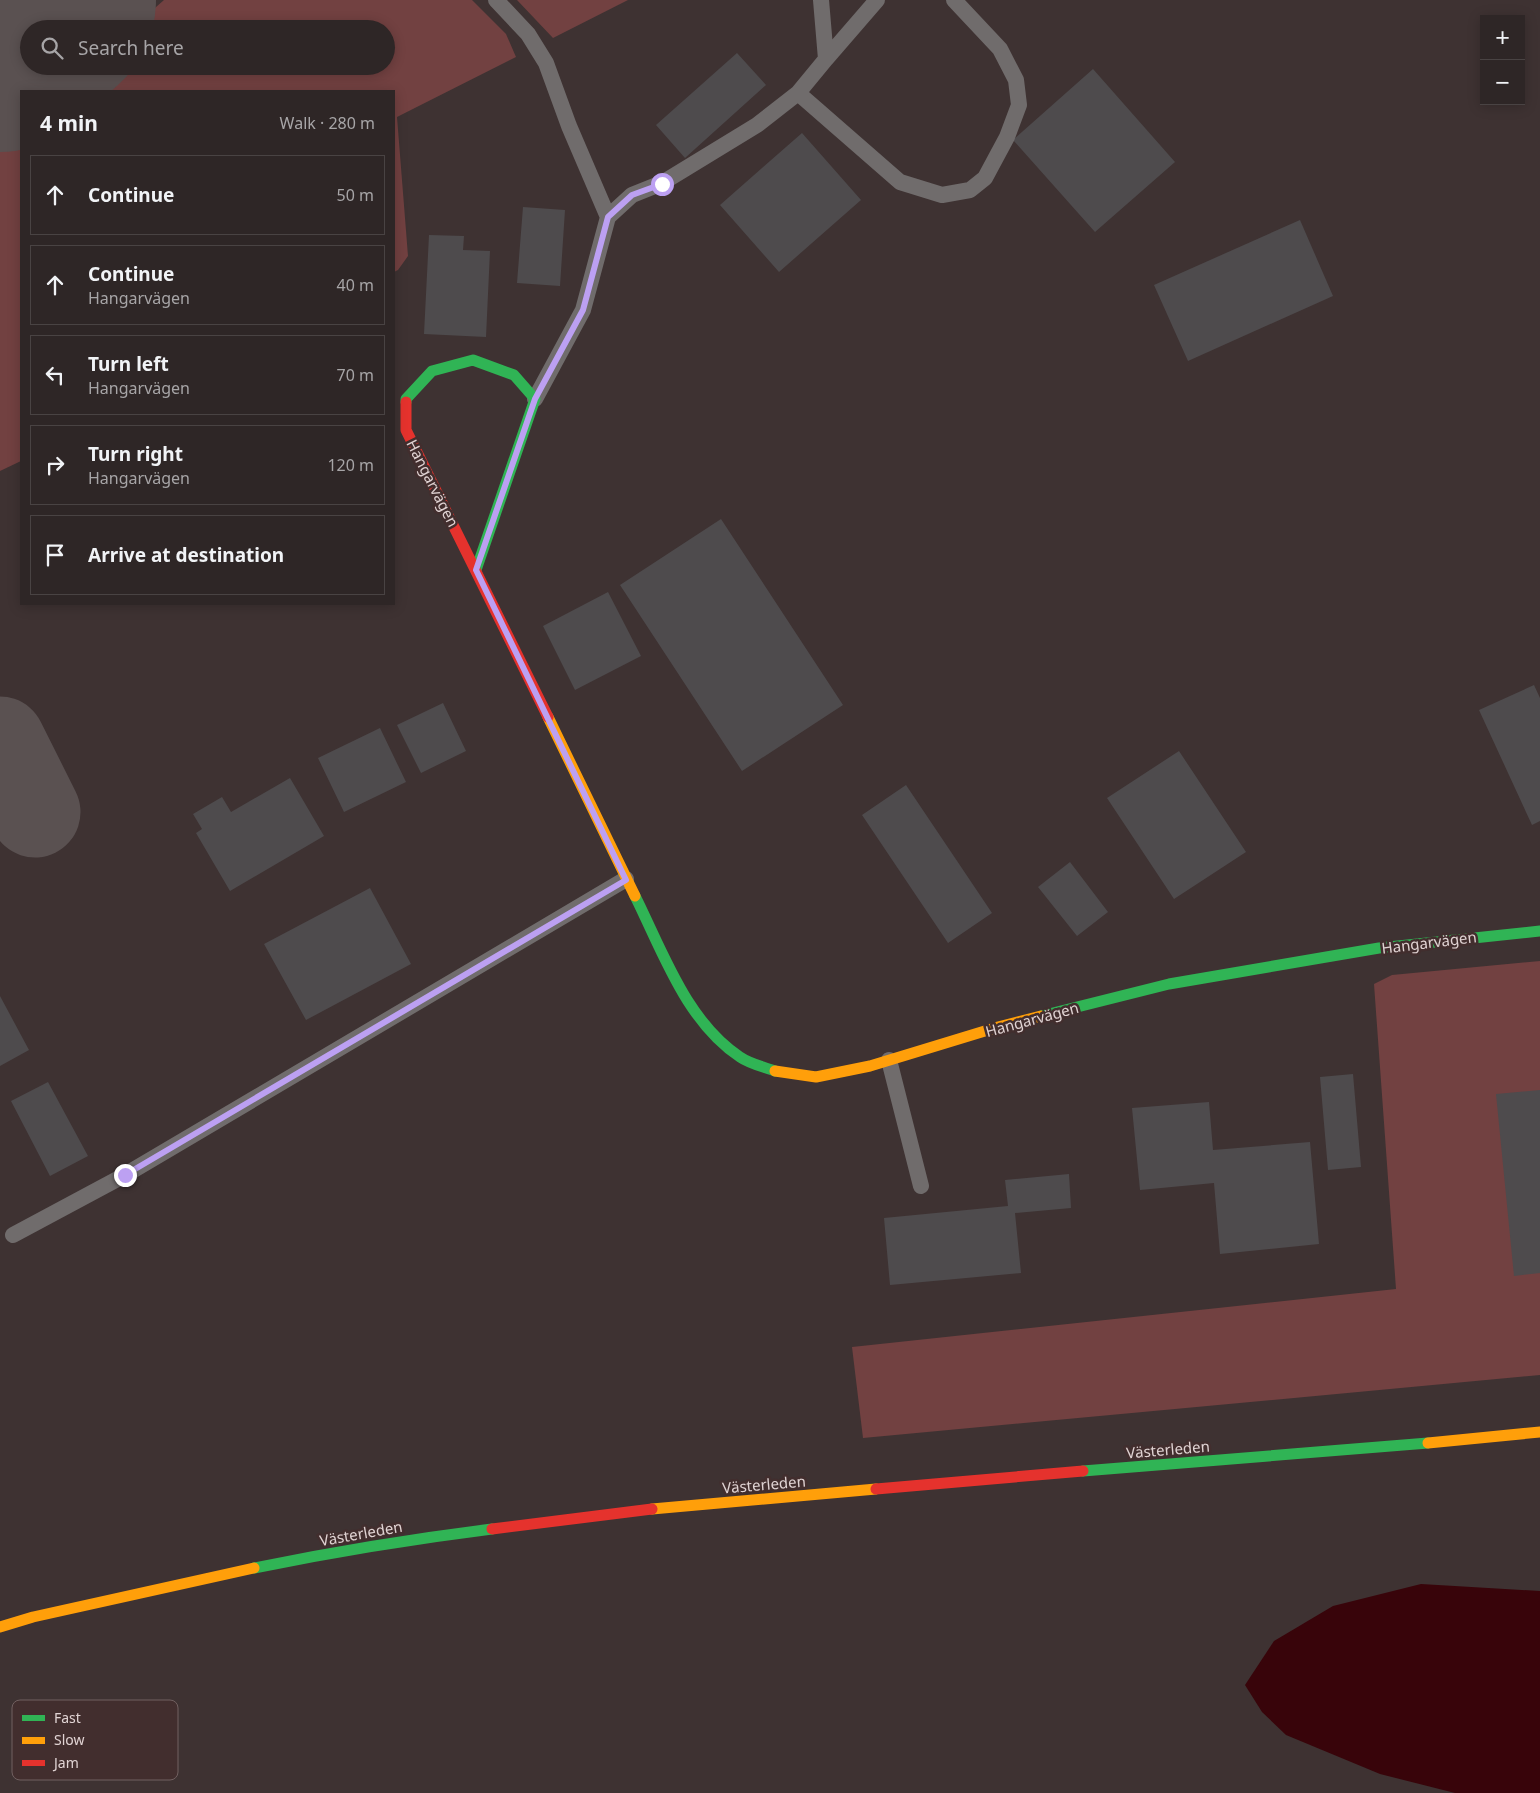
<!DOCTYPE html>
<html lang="en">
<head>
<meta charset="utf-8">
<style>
	body { margin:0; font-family:"Noto Sans",sans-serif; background:#362e2e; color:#f1f3f6 }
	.controls { position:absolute; right:15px; top:15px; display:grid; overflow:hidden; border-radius:0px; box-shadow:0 2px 12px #0003 }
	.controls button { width:45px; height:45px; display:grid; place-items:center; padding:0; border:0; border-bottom:1px solid #494343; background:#2e2626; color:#f1f3f6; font:25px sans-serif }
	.stop { position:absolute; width:15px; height:15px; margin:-11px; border:4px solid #bca0f2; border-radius:50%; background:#fff }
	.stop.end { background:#bca0f2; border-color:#fff; box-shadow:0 1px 5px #0008 }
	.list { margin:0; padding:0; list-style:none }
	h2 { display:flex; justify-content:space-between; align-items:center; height:65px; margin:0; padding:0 20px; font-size:21px }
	h2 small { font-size:16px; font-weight:400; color:#a7a5a7 }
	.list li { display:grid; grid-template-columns:32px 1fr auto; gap:15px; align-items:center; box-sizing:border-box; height:80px; margin:0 10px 10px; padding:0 10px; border:1px solid #494343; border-radius:0px }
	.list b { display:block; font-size:19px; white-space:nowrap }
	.list p { margin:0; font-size:16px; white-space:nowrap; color:#a7a5a7 }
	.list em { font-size:16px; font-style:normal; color:#a7a5a7 }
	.icon { flex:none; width:28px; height:28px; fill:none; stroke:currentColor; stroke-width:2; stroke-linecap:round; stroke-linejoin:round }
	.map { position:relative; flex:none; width:1540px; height:1793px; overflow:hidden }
	.search { position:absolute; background:#2e2626; box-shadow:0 2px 12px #0003; left:20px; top:20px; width:375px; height:55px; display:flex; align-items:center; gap:12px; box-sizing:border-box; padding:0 18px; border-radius:28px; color:#a7a5a7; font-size:19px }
	.panel { position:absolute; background:#2e2626; box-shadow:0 2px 12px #0003; left:20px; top:90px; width:375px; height:515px; border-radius:0px }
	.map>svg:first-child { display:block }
	.green { fill:#724141 }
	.water { fill:#38040a }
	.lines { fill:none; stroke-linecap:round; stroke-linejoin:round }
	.taxiway { stroke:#5a5151; stroke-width:91 }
	.runway { stroke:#5a5151; stroke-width:228 }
	.building { fill:#4e4b4d }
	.lane { stroke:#706c6c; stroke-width:16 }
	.fast { stroke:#30b455; stroke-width:11 }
	.slow { stroke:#ff9f0a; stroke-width:11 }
	.jam { stroke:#e5322d; stroke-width:11 }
	.route { stroke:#bca0f2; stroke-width:6 }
	.labels { text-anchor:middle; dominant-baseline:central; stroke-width:5; stroke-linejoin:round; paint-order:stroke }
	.street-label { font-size:15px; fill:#e0d3d3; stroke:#422e2e }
	.key { fill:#422e2e; stroke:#716060; stroke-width:1 }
	.key-label { font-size:14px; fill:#e0d3d3 }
</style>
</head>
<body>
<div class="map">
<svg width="1540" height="1793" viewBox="0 0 1540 1793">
	<rect width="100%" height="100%" fill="#3e3232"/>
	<path class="green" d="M164 0H472L506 34 516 57 397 117 408 256 398 270 394 272V91H60L88 66H386V29H131Z
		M517 0H628L553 38Z
		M21 125V461L0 471V144Z
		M0 806 16 835 0 841Z
		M1540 961V1375L863 1438 852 1347 1396 1289 1374 984 1392 975Z"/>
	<path class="water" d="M1421 1584 1540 1591V1793H1455L1380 1774 1286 1735 1262 1712 1245 1685 1274 1641 1333 1606Z"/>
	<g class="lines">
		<path class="taxiway" d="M0 742 35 812"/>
		<path class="runway" d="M0 38 42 0"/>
	</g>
	<path class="building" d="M737 53 766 85 685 158 656 125Z
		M1093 69 1175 162 1095 232 1013 140Z
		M802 133 861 200 779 272 720 205Z
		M523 207 565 210 560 286 517 283Z
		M1300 220 1333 296 1188 361 1154 285Z
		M429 235 464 236 463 250 490 251 486 337 424 334Z
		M721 519 843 705 742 771 620 585Z
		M608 592 641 656 575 690 543 626Z
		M1534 685 1540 698V821L1532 825 1479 710Z
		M443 703 466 751 421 773 397 725Z
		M380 728 406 782 344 812 318 758Z
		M1179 751 1246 852 1174 899 1107 798Z
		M290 778 324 836 230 891 196 833 202 829 193 814 222 797 231 812Z
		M906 785 992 913 948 943 862 815Z
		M1070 862 1108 912 1077 936 1038 887Z
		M370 888 411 964 306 1020 264 944Z
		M0 996 29 1050 0 1066Z
		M1353 1074 1361 1167 1328 1170 1320 1077Z
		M48 1082 88 1156 50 1176 11 1101Z
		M1540 1090V1273L1514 1276 1496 1094Z
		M1209 1102 1213 1150 1310 1142 1319 1244 1220 1254 1214 1183 1140 1190 1132 1108Z
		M1069 1174 1071 1208 1015 1213 1021 1273 890 1285 884 1218 1008 1206 1005 1180Z"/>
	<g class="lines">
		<path class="lane" d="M496 0 528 34 546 63 569 126 608 217 583 310 535 399
			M826 59 877 0
			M798 93 900 182 942 195 970 190 985 178 1007 137 1019 105 1016 80 1000 49 954 0
			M608 217 632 195 662 183 757 125 798 93 826 59 821 0
			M889 1060 921 1186
			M13 1235 125 1175 626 879"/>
		<path class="fast" d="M406 402V399L432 371 473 360 514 375 535 399 476 570
			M635 896C663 952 686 1021 740 1057 750 1064 764 1067 775 1071
			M1041 1016 1169 984 1379 948 1540 931
			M1083 1471 1428 1443
			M254 1568C333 1552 412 1539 492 1529"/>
		<path class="slow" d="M548 717 635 896
			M775 1071 816 1077 870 1066 998 1027 1041 1016
			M1428 1443 1540 1432
			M652 1509 876 1489
			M0 1627 33 1617 254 1568"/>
		<path class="jam" d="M406 402V430L548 717
			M876 1489 1083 1471
			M492 1529 652 1509"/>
	</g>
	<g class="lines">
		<path class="route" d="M125 1175 626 880 476 570 535 399 583 310 608 217 632 195 662 184"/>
	</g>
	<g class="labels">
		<g class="street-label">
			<text transform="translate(433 483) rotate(63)">Hangarvägen</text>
			<text transform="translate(1429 942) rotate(-7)">Hangarvägen</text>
			<text transform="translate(1032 1019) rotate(-15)">Hangarvägen</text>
			<text transform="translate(1168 1449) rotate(-5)">Västerleden</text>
			<text transform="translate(764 1484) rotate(-5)">Västerleden</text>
			<text transform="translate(361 1533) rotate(-10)">Västerleden</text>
		</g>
	</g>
	<rect x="12" y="1700" width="166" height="80" rx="8" class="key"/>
	<rect x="22" y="1715" width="23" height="6" fill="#30b455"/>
	<rect x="22" y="1737" width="23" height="7" fill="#ff9f0a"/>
	<rect x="22" y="1760" width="23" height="6" fill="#e5322d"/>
	<g class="key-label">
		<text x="54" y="1723">Fast</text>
		<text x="54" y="1745">Slow</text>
		<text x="54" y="1768">Jam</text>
	</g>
</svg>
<div class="controls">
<button>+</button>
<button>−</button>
</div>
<div class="stop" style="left:662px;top:184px"></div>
<div class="stop end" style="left:125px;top:1175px"></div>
<div class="search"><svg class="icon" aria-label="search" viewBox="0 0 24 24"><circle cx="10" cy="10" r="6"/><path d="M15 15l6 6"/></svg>Search here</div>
<section class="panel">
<h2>4 min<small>Walk · 280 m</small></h2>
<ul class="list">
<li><svg class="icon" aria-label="ahead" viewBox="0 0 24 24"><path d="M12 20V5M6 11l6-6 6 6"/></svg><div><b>Continue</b></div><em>50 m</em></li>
<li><svg class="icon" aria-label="ahead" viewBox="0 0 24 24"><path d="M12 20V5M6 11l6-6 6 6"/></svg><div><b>Continue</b><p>Hangarvägen</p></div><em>40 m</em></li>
<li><svg class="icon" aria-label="left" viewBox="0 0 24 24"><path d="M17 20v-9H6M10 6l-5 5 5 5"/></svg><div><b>Turn left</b><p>Hangarvägen</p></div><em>70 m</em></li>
<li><svg class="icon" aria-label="right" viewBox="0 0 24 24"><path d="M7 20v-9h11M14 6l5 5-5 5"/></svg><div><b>Turn right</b><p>Hangarvägen</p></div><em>120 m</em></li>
<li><svg class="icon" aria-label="arrive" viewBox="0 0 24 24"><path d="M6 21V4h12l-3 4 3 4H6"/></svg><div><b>Arrive at destination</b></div></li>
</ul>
</section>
</div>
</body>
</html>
